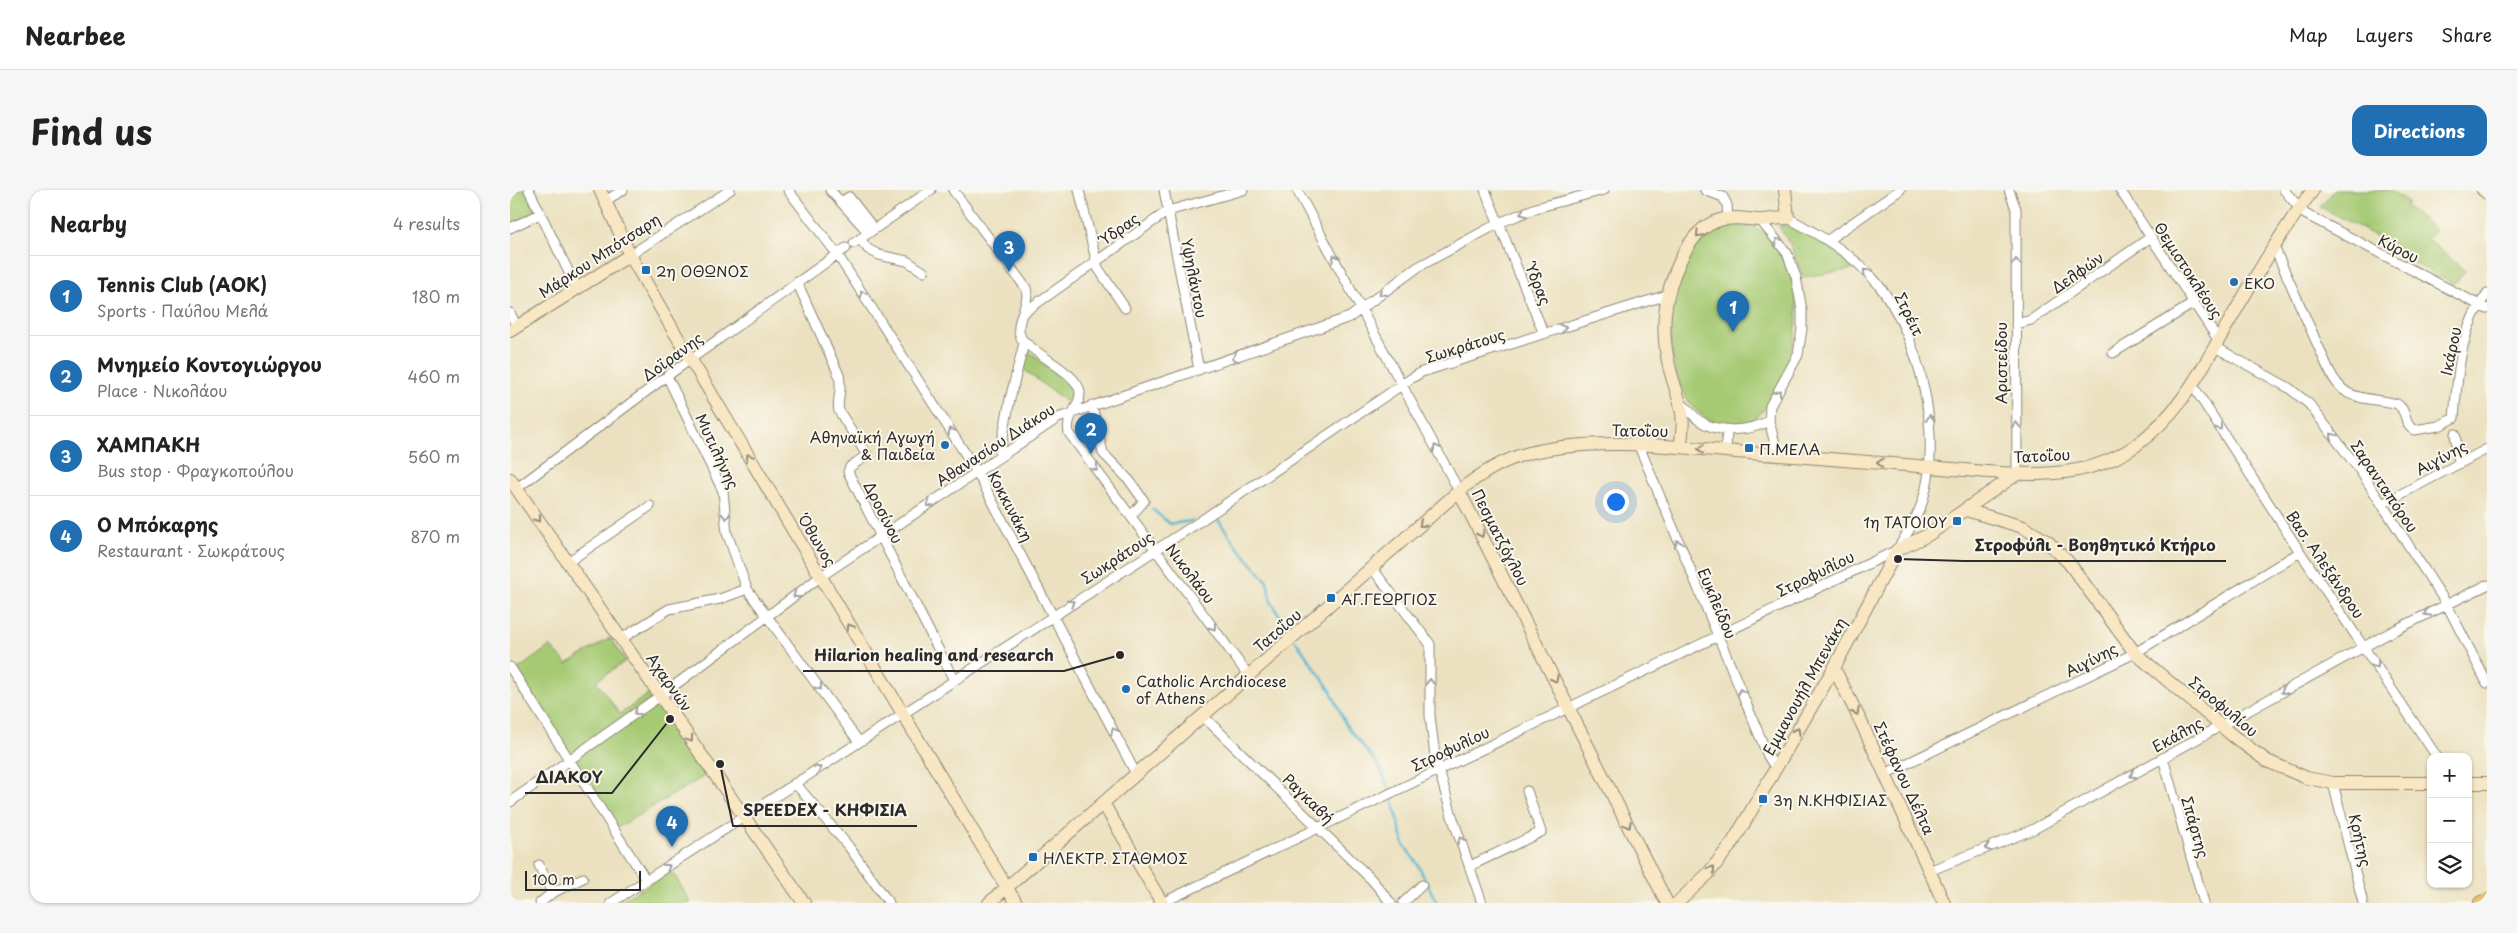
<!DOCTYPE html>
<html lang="en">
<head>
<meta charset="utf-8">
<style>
	body { margin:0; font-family:"Playpen Sans",sans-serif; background:#f6f6f6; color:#222 }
	.controls { position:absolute; right:15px; bottom:15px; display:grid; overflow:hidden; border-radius:10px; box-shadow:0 1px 4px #0004 }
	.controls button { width:45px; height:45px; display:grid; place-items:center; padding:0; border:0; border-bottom:1px solid #e0e0e0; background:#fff; color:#222; font:25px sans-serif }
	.scale { position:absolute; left:15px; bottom:12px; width:116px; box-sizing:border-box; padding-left:5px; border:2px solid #2b2b2b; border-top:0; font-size:14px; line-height:18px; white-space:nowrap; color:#2b2b2b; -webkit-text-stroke:4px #fbf7ec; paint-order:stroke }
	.you { position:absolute; left:1105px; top:311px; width:18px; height:18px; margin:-12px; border:4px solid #fff; border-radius:50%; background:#1a73e8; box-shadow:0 0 0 8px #1a73e833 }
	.badge { display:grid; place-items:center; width:32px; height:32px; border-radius:50%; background:#1f6fb2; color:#fff; font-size:16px; font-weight:700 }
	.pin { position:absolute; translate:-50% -41px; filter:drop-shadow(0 1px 2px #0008) }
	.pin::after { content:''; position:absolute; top:26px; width:18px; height:15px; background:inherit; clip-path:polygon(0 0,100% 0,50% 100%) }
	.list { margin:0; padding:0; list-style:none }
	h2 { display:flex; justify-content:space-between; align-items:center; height:65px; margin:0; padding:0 20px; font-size:21px }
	h2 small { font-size:16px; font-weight:400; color:#767676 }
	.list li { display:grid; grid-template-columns:32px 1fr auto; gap:15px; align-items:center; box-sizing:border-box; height:80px; padding:0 20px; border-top:1px solid #e0e0e0 }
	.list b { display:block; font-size:19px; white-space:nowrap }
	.list p { margin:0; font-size:16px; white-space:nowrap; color:#767676 }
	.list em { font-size:16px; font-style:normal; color:#767676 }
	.icon { flex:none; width:28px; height:28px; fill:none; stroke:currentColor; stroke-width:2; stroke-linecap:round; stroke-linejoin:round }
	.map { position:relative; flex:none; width:1977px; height:713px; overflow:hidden; border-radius:15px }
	header { display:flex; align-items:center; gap:30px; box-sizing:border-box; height:70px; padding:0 25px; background:#fff; border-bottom:1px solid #e0e0e0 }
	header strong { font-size:24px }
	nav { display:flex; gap:28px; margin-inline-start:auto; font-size:18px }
	.intro { display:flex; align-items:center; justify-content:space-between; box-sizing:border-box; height:120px; padding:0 30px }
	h1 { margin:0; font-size:35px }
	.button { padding:12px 22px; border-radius:15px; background:#1f6fb2; color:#fff; font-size:18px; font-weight:700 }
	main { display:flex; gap:30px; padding:0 30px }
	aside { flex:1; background:#fff; border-radius:15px; box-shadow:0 1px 4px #0004 }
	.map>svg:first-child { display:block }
	.green { fill:#a6ca73; stroke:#687a4f }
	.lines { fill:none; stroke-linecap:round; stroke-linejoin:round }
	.stream { stroke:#53b5d2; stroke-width:2.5 }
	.street-casing { stroke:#8b8676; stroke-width:11 }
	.secondary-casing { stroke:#8b8676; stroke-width:14 }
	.primary-casing { stroke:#8b8676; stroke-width:16 }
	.street { stroke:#fff; stroke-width:9 }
	.secondary { stroke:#f9e7c3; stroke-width:12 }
	.primary { stroke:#f1c369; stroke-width:14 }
	.oneway { stroke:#a0a0a0 }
	.oneway2 { stroke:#928977 }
	.poi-dot { fill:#1f6fb2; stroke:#fbf7ec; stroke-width:2 }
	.labels { text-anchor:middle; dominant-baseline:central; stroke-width:4; stroke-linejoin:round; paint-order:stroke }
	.street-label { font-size:15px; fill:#2b2b2b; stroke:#fbf7ec }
	.poi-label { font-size:15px; fill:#2b2b2b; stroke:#fbf7ec; text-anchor:start }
	.leader { fill:none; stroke:#2b2b2b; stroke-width:2 }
	.callout-dot { fill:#2b2b2b; stroke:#fbf7ec; stroke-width:2 }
	.callout-label { font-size:16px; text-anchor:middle; font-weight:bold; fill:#2b2b2b; stroke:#fbf7ec; stroke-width:4; stroke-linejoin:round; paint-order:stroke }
</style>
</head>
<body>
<header>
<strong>Nearbee</strong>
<nav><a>Map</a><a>Layers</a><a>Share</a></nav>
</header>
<div class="intro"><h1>Find us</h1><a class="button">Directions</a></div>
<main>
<aside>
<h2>Nearby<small>4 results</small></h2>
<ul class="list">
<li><span class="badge">1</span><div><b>Tennis Club (AOK)</b><p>Sports · Παύλου Μελά</p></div><em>180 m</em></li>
<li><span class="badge">2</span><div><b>Μνημείο Κοντογιώργου</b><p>Place · Νικολάου</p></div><em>460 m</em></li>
<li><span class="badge">3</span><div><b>ΧΑΜΠΑΚΗ</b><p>Bus stop · Φραγκοπούλου</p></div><em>560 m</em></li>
<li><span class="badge">4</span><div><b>Ο Μπόκαρης</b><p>Restaurant · Σωκράτους</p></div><em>870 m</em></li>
</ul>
</aside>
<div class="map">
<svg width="1977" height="713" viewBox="0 0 1977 713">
	<rect width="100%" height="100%" fill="#fbf7ec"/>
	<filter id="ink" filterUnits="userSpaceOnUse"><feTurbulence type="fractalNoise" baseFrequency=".02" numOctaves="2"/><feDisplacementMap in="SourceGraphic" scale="10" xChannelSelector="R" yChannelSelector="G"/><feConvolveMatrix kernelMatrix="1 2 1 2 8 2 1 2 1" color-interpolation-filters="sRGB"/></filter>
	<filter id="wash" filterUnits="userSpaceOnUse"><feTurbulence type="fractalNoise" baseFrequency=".0096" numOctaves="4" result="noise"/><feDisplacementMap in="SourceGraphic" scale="20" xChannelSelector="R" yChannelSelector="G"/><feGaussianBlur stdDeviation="1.12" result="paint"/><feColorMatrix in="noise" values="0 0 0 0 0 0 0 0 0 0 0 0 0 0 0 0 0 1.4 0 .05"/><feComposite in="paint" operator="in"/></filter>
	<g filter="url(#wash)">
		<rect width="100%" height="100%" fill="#ebe1c0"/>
		<path class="green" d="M0 0H16L27 23 0 35Z
			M1825 0H1880L1898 12 1896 16 1925 40 1917 49 1955 81 1944 94 1900 71 1903 65 1810 17Z
			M1268 35C1301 38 1321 59 1346 79L1293 87 1280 54Z
			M1221 36C1234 36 1250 36 1260 46 1276 61 1289 106 1287 127 1286 162 1265 235 1223 235 1171 236 1159 170 1160 130 1161 104 1172 69 1190 49 1199 41 1210 38 1221 36Z
			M517 160 562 194 565 203 560 215 512 178Z
			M100 448 116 471 86 491 110 524 140 503 196 585 107 638 7 480 40 456 57 474Z
			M162 681 181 713H107Z"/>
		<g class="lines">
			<path class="stream" d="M642 319 660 334 682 331
				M702 326 706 327 729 359 757 391 761 411 780 443
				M785 450 821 501 836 535 869 576 880 601
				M882 606 894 655 907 673 927 713"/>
		</g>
	</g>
	<g filter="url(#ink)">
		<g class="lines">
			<g class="street-casing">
				<path id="street" d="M19 0 67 99
					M278 0 327 64 467 282 626 584
					M320 0 359 43
					M443 0 516 98C521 115 503 131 511 148 523 164 568 183 570 202 571 217 555 226 559 243L739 486
					M569 0 588 78 615 118
					M654 0 689 180
					M787 0 949 301
					M975 0 1034 144
					M1195 0 1213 7 1217 15 1218 28
					M1499 0 1506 19 1507 284
					M1610 0 1709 151
					M1774 0 1795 24 1977 119
					M95 11 113 0
					M331 12 339 7 364 39
					M1250 30 1277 63 1286 87 1292 120V139L1288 165 1260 216 1259 231 1268 265
					M0 38 30 24
					M350 49 358 59 369 65 397 71 414 82
					M1318 50 1390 0
					M344 53 421 0
					M1764 57 1818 178C1831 206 1843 207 1872 211 1876 212 1883 212 1887 214 1898 220 1893 235 1904 240L1929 236 1944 228C1948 185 1949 139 1977 104
					M120 65 220 0
					M287 92 329 185C333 201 326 211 329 221L357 265 340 277 338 282 444 490
					M0 123 7 137
					M513 123 658 21 733 0
					M1506 134 1521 130 1641 47
					M1705 157 1779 198 1799 214 1851 282 1936 413 1977 493
					M1603 163 1684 113
					M157 186 213 301 217 343 237 399 349 552
					M1683 196 1790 362 1927 567
					M1170 212C1177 218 1183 226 1190 231 1209 244 1240 241 1259 231
					M582 215 593 263 619 290 634 311 621 326
					M1945 244 1949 273
					M1129 256 1258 566 1266 579
					M1216 261 1217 239
					M489 267 500 209 514 153
					M7 298 157 186 336 58
					M1872 314 1977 259
					M58 372 140 316
					M862 378 920 454V526L925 566 942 626 972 713
					M111 449 159 419 210 409 237 399
					M0 477 136 690
					M693 526 862 690 881 713
					M1653 568 1694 713
					M1375 584 1625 463 1790 362
					M285 593 339 657 379 713
					M1823 593 1853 713
					M0 612 157 501 310 387 548 228 840 127 908 77 989 33 1026 18 1094 0
					M29 675 42 703
					M960 676 1031 642 1017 601
					M1419 681 1522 640 1881 442 1977 395
					M30 713 42 703 73 688
					M101 713 689 332 902 188 912 182 1157 105
					M652 713 1387 360C1396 345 1406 330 1412 313 1434 248 1410 145 1367 93 1343 64 1310 45 1278 28
					M893 713 912 695"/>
			</g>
			<g class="secondary-casing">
				<path id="secondary" d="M90 0 120 65 162 138 506 713
					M1973 0 1977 3
					M0 141 120 65
					M1170 257C1177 221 1169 213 1160 180 1150 140 1153 106 1171 69 1179 52 1192 35 1210 30 1222 26 1236 29 1248 30 1258 30 1268 28 1278 28L1275 0
					M0 289 294 713
					M949 301 1157 713
					M1456 320 1513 337 1538 352 1559 373 1625 463 1723 546 1757 571 1797 588 1823 593H1921
					M1324 478 1352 534 1434 713
					M1958 593H1977
					M593 613 652 713
					M479 713 949 301C970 284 992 270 1019 263 1085 247 1159 256 1226 262 1299 267 1371 273 1443 279 1504 284 1572 294 1625 256 1670 223 1689 184 1716 137 1743 91 1770 43 1803 0
					M1167 713 1198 684 1223 652 1324 478 1387 360 1418 345 1507 284"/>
			</g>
			<g class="primary-casing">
				<path id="primary" d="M1971 713 1977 711"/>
			</g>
			<use href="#street" class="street"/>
			<use href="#secondary" class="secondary"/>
			<use href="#primary" class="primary"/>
		</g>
		<defs><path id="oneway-chevron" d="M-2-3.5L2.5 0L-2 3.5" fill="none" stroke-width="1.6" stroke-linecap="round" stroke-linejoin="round" transform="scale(1.25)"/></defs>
		<g class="oneway">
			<use href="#oneway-chevron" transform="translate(1013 23) rotate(158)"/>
			<use href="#oneway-chevron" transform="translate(1268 51) rotate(-131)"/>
			<use href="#oneway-chevron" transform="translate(825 68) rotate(-119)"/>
			<use href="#oneway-chevron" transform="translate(1506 72) rotate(-90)"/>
			<use href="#oneway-chevron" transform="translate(1356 82) rotate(-136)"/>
			<use href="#oneway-chevron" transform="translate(872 103) rotate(140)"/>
			<use href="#oneway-chevron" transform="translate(353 104) rotate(-123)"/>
			<use href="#oneway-chevron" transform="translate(1053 138) rotate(-17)"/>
			<use href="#oneway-chevron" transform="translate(725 168) rotate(161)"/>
			<use href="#oneway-chevron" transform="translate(1268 203) rotate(-57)"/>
			<use href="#oneway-chevron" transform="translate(1420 228) rotate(-97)"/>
			<use href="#oneway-chevron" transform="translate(1506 235) rotate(-91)"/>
			<use href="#oneway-chevron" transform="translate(1709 237) rotate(57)"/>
			<use href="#oneway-chevron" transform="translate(441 241) rotate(-123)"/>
			<use href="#oneway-chevron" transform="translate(1823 246) rotate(-127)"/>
			<use href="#oneway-chevron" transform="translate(926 258) rotate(-118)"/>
			<use href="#oneway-chevron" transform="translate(585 278) rotate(53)"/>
			<use href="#oneway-chevron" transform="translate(420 314) rotate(146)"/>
			<use href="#oneway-chevron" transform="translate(216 326) rotate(89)"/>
			<use href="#oneway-chevron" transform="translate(1168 353) rotate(-113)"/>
			<use href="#oneway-chevron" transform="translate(286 405) rotate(143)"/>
			<use href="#oneway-chevron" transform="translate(561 413) rotate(-33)"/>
			<use href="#oneway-chevron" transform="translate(1917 423) rotate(153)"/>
			<use href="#oneway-chevron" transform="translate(703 437) rotate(54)"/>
			<use href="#oneway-chevron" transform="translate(1866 475) rotate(56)"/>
			<use href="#oneway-chevron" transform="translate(920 492) rotate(-90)"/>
			<use href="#oneway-chevron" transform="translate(309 497) rotate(54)"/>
			<use href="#oneway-chevron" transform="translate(1774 501) rotate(151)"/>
			<use href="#oneway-chevron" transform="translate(1231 502) rotate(-113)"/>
			<use href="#oneway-chevron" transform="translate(127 522) rotate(145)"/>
			<use href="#oneway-chevron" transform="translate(604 541) rotate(-118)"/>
			<use href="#oneway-chevron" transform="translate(308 579) rotate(-33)"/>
			<use href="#oneway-chevron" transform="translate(1623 585) rotate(150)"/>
			<use href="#oneway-chevron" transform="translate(951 650) rotate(-110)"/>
			<use href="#oneway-chevron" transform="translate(1478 658) rotate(159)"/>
			<use href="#oneway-chevron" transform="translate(157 677) rotate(-33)"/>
		</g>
		<g class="oneway2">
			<use href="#oneway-chevron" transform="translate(1189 44) rotate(133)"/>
			<use href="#oneway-chevron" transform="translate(1191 259) rotate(-176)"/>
			<use href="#oneway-chevron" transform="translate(239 267) rotate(-121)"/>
			<use href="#oneway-chevron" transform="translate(1370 273) rotate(-175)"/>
			<use href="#oneway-chevron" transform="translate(28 329) rotate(55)"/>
			<use href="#oneway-chevron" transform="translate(912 334) rotate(139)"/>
			<use href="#oneway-chevron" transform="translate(971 344) rotate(63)"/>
			<use href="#oneway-chevron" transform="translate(340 437) rotate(-121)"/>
			<use href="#oneway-chevron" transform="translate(1045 489) rotate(63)"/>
			<use href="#oneway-chevron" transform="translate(1346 522) rotate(63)"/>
			<use href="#oneway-chevron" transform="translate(1287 541) rotate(-60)"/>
			<use href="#oneway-chevron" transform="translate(180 549) rotate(55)"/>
			<use href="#oneway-chevron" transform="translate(1118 635) rotate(63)"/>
			<use href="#oneway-chevron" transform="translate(1202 679) rotate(-51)"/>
		</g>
	</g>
	<g class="poi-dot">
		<rect x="131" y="75" width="10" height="10" rx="2.5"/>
		<circle cx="1724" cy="92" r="5"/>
		<circle cx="435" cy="255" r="5"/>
		<rect x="1234" y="253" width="10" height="10" rx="2.5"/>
		<rect x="1442" y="326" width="10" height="10" rx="2.5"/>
		<rect x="816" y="403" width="10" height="10" rx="2.5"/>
		<circle cx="616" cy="499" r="5"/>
		<rect x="1248" y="604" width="10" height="10" rx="2.5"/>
		<rect x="518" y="662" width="10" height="10" rx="2.5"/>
	</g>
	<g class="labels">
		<g class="street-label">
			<text transform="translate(609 38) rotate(-35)">Ύδρας</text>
			<text transform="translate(1889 58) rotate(27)">Κύρου</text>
			<text transform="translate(89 65) rotate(-33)">Μάρκου Μπότσαρη</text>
			<text transform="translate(1679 80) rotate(57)">Θεμιστοκλέους</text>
			<text transform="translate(1567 82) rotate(-35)">Δελφών</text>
			<text transform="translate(685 88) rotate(79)">Υψηλάντου</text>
			<text transform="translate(1029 94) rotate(68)">Ύδρας</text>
			<text transform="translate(1400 124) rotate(64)">Στρέιτ</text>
			<text transform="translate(955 155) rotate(-17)">Σωκράτους</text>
			<text transform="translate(1940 161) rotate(-78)">Ικάρου</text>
			<text transform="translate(162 166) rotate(-36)">Δοϊρανης</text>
			<text transform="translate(1490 173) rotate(-90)">Αριστείδου</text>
			<text transform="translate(1130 240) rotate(1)">Τατοΐου</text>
			<text transform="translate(485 254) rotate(-33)">Αθανασίου Διάκου</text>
			<text transform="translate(208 261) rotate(65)">Μυτιλήνης</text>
			<text transform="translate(1532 265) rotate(-3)">Τατοΐου</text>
			<text transform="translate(1931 267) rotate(-28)">Αιγίνης</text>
			<text transform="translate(1875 296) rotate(56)">Σαρανταπόρου</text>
			<text transform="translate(501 316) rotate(62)">Κοκκινάκη</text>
			<text transform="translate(374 322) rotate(63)">Δροσίνου</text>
			<text transform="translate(991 347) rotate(63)">Πεσματζόγλου</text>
			<text transform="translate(308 350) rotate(59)">Όθωνος</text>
			<text transform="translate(607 367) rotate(-33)">Σωκράτους</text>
			<text transform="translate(1816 374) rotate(56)">Βασ. Αλεξάνδρου</text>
			<text transform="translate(681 383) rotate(53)">Νικολάου</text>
			<text transform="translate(1305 383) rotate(-26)">Στροφυλίου</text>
			<text transform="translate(1208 413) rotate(67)">Ευκλείδου</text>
			<text transform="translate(767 440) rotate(-41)">Τατοΐου</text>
			<text transform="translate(1581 469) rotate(-27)">Αιγίνης</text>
			<text transform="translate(160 492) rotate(55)">Αχαρνών</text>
			<text transform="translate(1294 496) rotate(-61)">Εμμανουήλ Μπενάκη</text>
			<text transform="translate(1714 516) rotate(40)">Στροφυλίου</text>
			<text transform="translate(1667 544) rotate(-29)">Εκάλης</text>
			<text transform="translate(940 558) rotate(-25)">Στροφυλίου</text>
			<text transform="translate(1395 588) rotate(65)">Στέφανου Δέλτα</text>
			<text transform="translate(799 608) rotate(44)">Ραγκαβή</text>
			<text transform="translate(1686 637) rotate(74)">Σπάρτης</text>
			<text transform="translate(1851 650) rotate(77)">Κρήτης</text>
		</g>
		<g class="poi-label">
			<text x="146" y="80">2η ΟΘΩΝΟΣ</text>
			<text x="1734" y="92">EKO</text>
			<text x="425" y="246" text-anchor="end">Αθηναϊκή Αγωγή<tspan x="425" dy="17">&amp; Παιδεία</tspan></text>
			<text x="1249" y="258">Π.ΜΕΛΑ</text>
			<text x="1437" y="331" text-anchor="end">1η ΤΑΤΟΙΟΥ</text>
			<text x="831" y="408">ΑΓ.ΓΕΩΡΓΙΟΣ</text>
			<text x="626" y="490">Catholic Archdiocese<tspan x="626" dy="17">of Athens</tspan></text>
			<text x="1263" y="609">3η Ν.ΚΗΦΙΣΙΑΣ</text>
			<text x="533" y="667">ΗΛΕΚΤΡ. ΣΤΑΘΜΟΣ</text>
		</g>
	</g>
	<path class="leader" d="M1388 369L1454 371H1716M610 465L554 481H293M160 529L102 603H15M210 574L223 636H407"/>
	<g class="callout-dot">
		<circle cx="1388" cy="369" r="5"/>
		<circle cx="610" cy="465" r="5"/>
		<circle cx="160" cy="529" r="5"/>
		<circle cx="210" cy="574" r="5"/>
	</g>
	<g class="callout-label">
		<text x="1585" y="361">Στροφύλι - Βοηθητικό Κτήριο</text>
		<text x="424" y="471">Hilarion healing and research</text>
		<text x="59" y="593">ΔΙΑΚΟΥ</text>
		<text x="315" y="626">SPEEDEX - ΚΗΦΙΣΙΑ</text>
	</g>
</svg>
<div class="controls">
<button>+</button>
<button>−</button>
<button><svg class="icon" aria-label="layers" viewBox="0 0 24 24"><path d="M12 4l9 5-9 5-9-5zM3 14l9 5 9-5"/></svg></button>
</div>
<div class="scale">100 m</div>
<div class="you"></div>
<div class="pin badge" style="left:1223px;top:142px">1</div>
<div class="pin badge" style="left:581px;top:264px">2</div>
<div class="pin badge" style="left:499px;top:82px">3</div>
<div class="pin badge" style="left:162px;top:657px">4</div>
</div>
</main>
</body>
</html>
